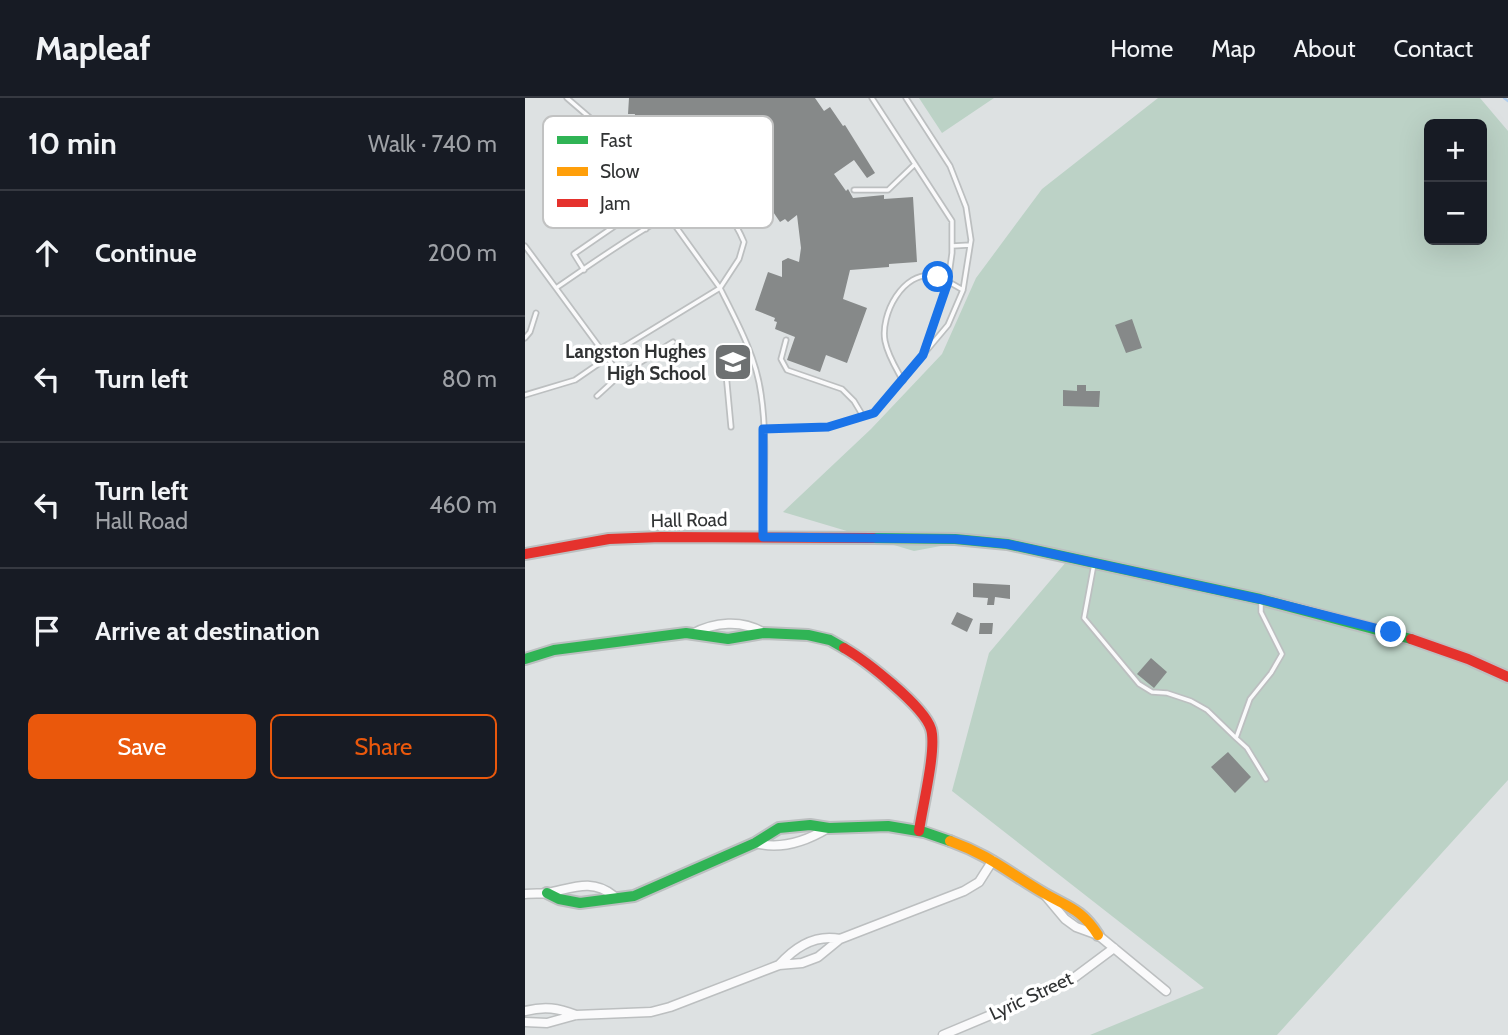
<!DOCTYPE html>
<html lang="en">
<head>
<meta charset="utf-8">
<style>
	body { margin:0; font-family:Cabin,sans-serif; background:#20242c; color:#f1f3f6 }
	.controls { position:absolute; right:21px; top:21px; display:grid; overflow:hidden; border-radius:10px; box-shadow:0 7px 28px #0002 }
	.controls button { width:63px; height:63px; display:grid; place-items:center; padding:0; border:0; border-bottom:2px solid #363941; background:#171b24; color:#f1f3f6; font:35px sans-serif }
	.stop { position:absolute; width:21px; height:21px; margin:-16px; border:5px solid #1a73e8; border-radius:50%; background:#fff }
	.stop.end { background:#1a73e8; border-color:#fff; box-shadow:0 2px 7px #0008 }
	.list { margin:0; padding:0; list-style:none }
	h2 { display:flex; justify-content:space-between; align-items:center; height:91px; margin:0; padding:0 28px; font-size:30px }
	h2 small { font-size:23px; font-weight:400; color:#9ea1a6 }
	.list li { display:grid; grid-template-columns:46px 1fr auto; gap:21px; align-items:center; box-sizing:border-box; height:126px; padding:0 28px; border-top:2px solid #363941 }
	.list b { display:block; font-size:26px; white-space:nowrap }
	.list p { margin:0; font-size:23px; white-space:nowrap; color:#9ea1a6 }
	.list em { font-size:23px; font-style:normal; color:#9ea1a6 }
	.actions { display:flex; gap:14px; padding:21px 28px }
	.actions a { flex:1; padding:16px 0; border:2px solid #ea580c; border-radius:10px; text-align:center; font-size:24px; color:#ea580c }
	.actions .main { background:#ea580c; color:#fff }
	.icon { flex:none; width:38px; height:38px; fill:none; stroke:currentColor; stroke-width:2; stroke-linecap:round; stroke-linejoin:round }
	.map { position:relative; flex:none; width:983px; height:937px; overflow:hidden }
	header { display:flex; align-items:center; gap:42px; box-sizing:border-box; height:98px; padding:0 35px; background:#171b24; border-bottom:2px solid #363941 }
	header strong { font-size:33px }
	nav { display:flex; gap:38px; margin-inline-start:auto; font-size:24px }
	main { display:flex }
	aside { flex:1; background:#171b24 }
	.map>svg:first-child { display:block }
	.green { fill:#bcd2c6; fill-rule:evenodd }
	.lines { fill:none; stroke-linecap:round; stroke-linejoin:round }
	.stream { stroke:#afcbeb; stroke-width:2.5 }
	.building { fill:#868989 }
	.lane-casing { stroke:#bcbfc0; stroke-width:7 }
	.street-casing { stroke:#bcbfc0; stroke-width:11 }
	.fast-casing { stroke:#bcbfc0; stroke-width:14 }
	.slow-casing { stroke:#bcbfc0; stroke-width:14 }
	.jam-casing { stroke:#bcbfc0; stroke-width:14 }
	.lane { stroke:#fafafb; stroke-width:3.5 }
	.street { stroke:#fafafb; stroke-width:8 }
	.fast { stroke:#30b455; stroke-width:10 }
	.slow { stroke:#ff9f0a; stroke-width:10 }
	.jam { stroke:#e5322d; stroke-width:10 }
	.route { stroke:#1a73e8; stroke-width:9 }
	.labels { text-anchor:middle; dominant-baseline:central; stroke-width:7; stroke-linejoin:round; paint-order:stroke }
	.poi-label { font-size:19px; font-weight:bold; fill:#313334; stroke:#fff; text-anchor:end }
	.street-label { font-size:19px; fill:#313334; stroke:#fff }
	.key { fill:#fff; stroke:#c1c2c2; stroke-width:2 }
	.key-label { font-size:19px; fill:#313334 }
</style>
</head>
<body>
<header>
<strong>Mapleaf</strong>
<nav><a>Home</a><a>Map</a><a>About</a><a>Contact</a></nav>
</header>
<main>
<aside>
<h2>10 min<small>Walk · 740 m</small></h2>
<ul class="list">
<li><svg class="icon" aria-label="ahead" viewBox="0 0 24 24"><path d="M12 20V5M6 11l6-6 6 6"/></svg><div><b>Continue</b></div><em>200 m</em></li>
<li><svg class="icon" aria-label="left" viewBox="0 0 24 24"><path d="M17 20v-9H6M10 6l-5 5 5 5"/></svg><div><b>Turn left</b></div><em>80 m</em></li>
<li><svg class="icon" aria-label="left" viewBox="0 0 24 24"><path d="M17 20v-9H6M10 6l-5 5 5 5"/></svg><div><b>Turn left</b><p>Hall Road</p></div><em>460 m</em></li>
<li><svg class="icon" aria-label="arrive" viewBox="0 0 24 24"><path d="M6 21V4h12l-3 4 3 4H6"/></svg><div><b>Arrive at destination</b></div></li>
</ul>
<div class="actions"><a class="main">Save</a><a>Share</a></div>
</aside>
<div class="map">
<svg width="983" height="937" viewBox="0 0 983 937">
	<rect width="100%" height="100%" fill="#dde1e2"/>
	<path class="green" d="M394 0H469L417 35Z
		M633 0H955L983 33V682L752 937H565L679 890 427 693 464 555 547 457 469 438 389 453 258 414 346 331 417 256 451 180 517 91ZM904 26H957V142H904Z"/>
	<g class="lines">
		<path class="stream" d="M979 0 983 3"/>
	</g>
	<path class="building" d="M104 0H290L299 13 305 9 318 28 320 27 350 75 342 80 329 62 309 76 321 93 323 91 328 100 359 97V101L388 99 392 164 364 166V169L325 172 318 201 342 210 322 265 301 257 295 274 262 262 270 239 250 231 252 224 249 223 250 220 230 212 243 174 257 179V163L263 160 274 164 276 150 272 117 263 124 260 121 255 124 224 79 230 75 228 72 237 66 220 55 194 44 192 60 185 62 174 56 173 69 138 68 139 42 120 41 121 23 109 22 110 16H103Z
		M607 221 617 250 601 255 590 227Z
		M552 287H561V293H575L574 309 538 308V292L552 293Z
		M448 485 485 487V501L470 499 469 507H462L463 500 448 499Z
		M432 514 448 521 442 534 426 526Z
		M455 525H468L467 536H454Z
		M626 560 642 574 629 590 612 576Z
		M703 654 726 679 710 695 686 669Z"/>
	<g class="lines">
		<g class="lane-casing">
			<path id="lane" d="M347 0 427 123V155L423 184 400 252
				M329 92H363L390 66
				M0 148 95 277
				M427 148 445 147
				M59 172 49 156 110 114 121 131
				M31 190C55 174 156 101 180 104 201 107 212 127 219 144L214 161 195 190 85 37 42 0
				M0 240 5 234 11 215
				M261 242 256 261 262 272 317 291 329 303 338 318
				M201 275 206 329
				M378 283C371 270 363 258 360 243 355 217 378 172 409 178 419 180 429 187 438 192
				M0 297 50 282 95 251 195 190C212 224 231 258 236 296 243 342 238 392 238 438
				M72 298 95 277 148 244
				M238 331 303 329 349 315 423 227 438 192 446 142 441 109 425 68 381 0
				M569 466 559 520 614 586 627 594 642 595 666 603 682 612 711 640 725 601 746 575 757 556 736 514V504
				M711 640 722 650 741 681"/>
		</g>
		<g class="street-casing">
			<path id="street" d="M167 536C189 524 217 521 239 535
				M230 745C256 752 280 744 303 730
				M0 796C8 795 16 796 23 795 48 790 67 780 89 798
				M519 796 540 821 551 829 573 837 641 893
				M254 867C270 849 290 836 315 841
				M0 913C20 908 33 910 51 917
				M0 924 22 925 51 917 126 914 145 909 254 867 277 865 293 859 315 841 439 793 454 784 468 762
				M418 937 542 885 589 850"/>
		</g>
		<g class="fast-casing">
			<path id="fast" d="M348 440 430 441 482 446 735 501 886 541
				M0 561 29 552 161 535 203 541 239 535 283 537 305 542 319 550
				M22 795 34 801 55 805 109 798 230 745 254 730 285 727 304 730 363 728 399 734 425 743"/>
		</g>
		<g class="slow-casing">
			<path id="slow" d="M425 743C464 757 483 774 517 794 542 809 556 810 573 837"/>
		</g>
		<g class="jam-casing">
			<path id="jam" d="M0 456 84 441 136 439 348 440
				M886 541 943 561 983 579
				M319 550C340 562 399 608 406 631 412 651 397 710 394 733"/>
		</g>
		<use href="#lane" class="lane"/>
		<use href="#street" class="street"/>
		<use href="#fast" class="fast"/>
		<use href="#slow" class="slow"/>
		<use href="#jam" class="jam"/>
	</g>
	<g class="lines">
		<path class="route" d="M413 179 423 184 398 257 349 315 303 329 238 331V439L430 441 482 446 739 502 866 534"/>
	</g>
	<defs>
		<g id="school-square" transform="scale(2.0125)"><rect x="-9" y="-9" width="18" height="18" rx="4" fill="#6d7071" stroke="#fff"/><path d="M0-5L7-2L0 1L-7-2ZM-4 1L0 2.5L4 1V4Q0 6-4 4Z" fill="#fff"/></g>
	</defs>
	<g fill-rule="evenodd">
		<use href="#school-square" x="208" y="264"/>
	</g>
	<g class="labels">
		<g class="poi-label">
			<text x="181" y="253">Langston Hughes<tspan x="181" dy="22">High School</tspan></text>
		</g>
		<g class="street-label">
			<text transform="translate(164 422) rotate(-1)">Hall Road</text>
			<text transform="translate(506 898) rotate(-25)">Lyric Street</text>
		</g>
	</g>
	<rect x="18" y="18" width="230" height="112" rx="10" class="key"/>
	<rect x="32" y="38" width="31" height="8" fill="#30b455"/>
	<rect x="32" y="69" width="31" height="9" fill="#ff9f0a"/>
	<rect x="32" y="101" width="31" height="8" fill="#e5322d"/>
	<g class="key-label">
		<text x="75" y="49">Fast</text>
		<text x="75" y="80">Slow</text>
		<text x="75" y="112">Jam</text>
	</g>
</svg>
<div class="controls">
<button>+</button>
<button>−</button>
</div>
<div class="stop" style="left:413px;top:179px"></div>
<div class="stop end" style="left:866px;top:534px"></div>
</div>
</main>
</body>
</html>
